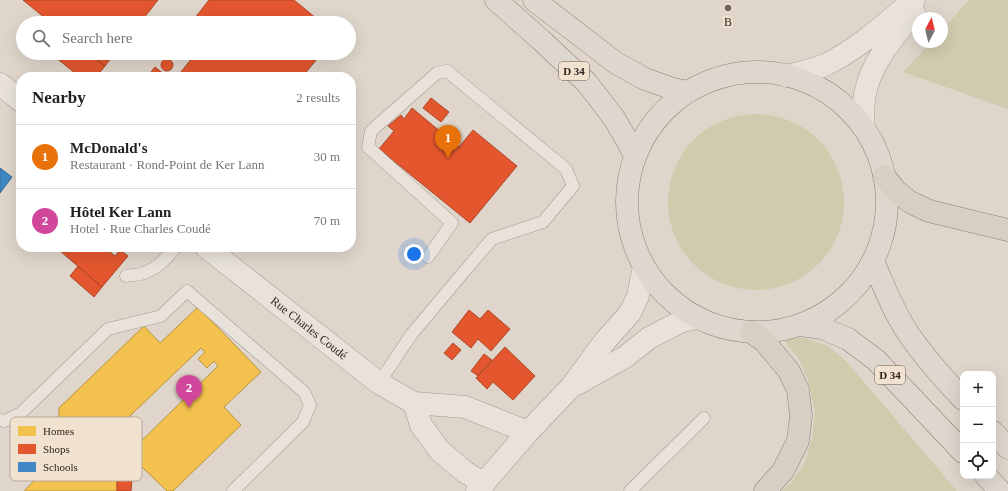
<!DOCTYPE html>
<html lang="en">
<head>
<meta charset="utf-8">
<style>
	body { margin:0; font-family:Georgia,serif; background:#f6f6f6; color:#202124 }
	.controls { position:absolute; right:12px; bottom:12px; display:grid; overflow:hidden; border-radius:8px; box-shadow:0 4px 16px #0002 }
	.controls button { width:36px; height:36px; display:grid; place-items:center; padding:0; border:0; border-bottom:1px solid #e0e0e0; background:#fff; color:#202124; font:20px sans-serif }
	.compass { position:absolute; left:912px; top:12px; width:36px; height:36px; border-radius:50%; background:#fff; box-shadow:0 4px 16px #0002; rotate:7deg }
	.you { position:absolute; left:414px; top:254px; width:14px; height:14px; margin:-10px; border:3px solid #fff; border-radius:50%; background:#1a73e8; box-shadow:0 0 0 6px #1a73e833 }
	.badge { display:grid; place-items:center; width:26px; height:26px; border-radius:50%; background:#1a73e8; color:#fff; font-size:13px; font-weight:700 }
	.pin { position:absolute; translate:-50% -33px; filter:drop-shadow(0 1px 2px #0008) }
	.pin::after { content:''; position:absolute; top:21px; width:14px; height:12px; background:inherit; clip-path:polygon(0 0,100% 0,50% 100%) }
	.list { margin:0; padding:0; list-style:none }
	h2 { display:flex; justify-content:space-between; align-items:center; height:52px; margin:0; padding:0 16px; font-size:17px }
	h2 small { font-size:13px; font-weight:400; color:#757577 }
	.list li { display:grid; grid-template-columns:26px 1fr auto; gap:12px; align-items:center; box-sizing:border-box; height:64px; padding:0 16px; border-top:1px solid #e0e0e0 }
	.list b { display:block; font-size:15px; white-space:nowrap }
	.list p { margin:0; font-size:13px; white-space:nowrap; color:#757577 }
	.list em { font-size:13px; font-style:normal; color:#757577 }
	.icon { flex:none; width:22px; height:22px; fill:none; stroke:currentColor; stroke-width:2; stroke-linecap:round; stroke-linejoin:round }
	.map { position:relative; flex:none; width:1008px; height:491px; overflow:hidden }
	.search { position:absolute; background:#fff; box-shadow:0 4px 16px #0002; left:16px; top:16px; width:340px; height:44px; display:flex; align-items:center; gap:10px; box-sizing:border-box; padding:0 14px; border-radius:22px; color:#757577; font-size:15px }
	.panel { position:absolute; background:#fff; box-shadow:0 4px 16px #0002; left:16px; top:72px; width:340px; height:180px; border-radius:16px }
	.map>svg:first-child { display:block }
	.green { fill:#d1cbae }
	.homes { fill:#f2c14e; stroke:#b8923f; fill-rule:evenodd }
	.shops { fill:#e4572e; stroke:#ae4829 }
	.schools { fill:#3f88c5; stroke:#3b6a93 }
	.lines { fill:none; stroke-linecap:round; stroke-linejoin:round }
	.service-casing { stroke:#a49b94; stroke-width:13 }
	.minor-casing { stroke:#a49b94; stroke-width:23 }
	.tertiary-casing { stroke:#a49b94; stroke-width:23 }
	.primary-casing { stroke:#8a817a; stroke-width:23 }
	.trunk-casing { stroke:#8a817a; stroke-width:23 }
	.service { stroke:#e8e2db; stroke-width:12 }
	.minor { stroke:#e8e2db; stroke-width:22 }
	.tertiary { stroke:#e8e2db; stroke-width:22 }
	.primary { stroke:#dfd7cd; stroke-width:22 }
	.trunk { stroke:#d8cec4; stroke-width:22 }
	.poi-dot { fill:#6e625a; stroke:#f1e2d0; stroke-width:1.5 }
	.labels { text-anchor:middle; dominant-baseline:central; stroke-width:4; stroke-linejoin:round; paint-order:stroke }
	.shield { fill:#f1e2d0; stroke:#6b5d53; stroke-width:1 }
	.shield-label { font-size:11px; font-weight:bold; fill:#31241d }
	.poi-label { font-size:12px; fill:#31241d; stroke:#f1e2d0 }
	.street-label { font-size:12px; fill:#31241d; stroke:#f1e2d0 }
	.key { fill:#f1e2d0; stroke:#b7a99a; stroke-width:1 }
	.key-label { font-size:11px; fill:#31241d }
</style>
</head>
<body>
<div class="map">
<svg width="1008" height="491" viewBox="0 0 1008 491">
	<rect width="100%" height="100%" fill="#dfd5ca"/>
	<path class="green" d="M969 0H1008V109L903 72 931 42H942V30Z
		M668 202a88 88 0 1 1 176 0a88 88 0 1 1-176 0Z
		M795 337 807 339 828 346 846 361 957 491H782L792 482 805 462 812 438 815 411 808 380 799 359 782 338Z"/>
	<path class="homes" d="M198 307 261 372 224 407 241 425 173 491H167L143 468 132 479V478H117V491H24L58 456 66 463 78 452V438L59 418V408L144 326 160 343ZM201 348 205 352 198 359 207 368 214 361 218 366 129 453 111 434Z"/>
	<path class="shops" d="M23 0H158L140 23H51Z
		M209 0H294L322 23H191Z
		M50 53H88L105 66 96 77H80Z
		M88 53H115L105 66Z
		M186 53H322L302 77H177L192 58Z
		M161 65a6 6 0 1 1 12 0a6 6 0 1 1-12 0Z
		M155 67 168 77H147Z
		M431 98 449 112 441 122 423 108Z
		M412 108 459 147 473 130 517 166 470 223 379 149 394 131 388 126 401 115 404 119Z
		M61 247H104L115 256 120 250 128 256 102 287 59 250Z
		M78 266 102 287 94 297 70 276Z
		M469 310 480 319 488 310 510 329 491 351 478 339 471 348 452 332Z
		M453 343 461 350 452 360 444 353Z
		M505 347 535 376 513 400 493 382 487 389 476 378Z
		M484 354 492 360 478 376 471 371Z
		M117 478H132L131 491H117Z"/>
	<path class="schools" d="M0 168 12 177 0 193Z"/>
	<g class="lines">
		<g class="service-casing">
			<path id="service" d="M126 276C131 275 136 275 141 274 156 270 167 258 176 247
				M379 383 411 335 457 280 492 239 543 222 573 186 566 169 447 71 437 73 371 131 368 147 452 223 428 257
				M0 420 5 421 21 413 108 329 161 316 187 291 304 392 310 405 303 422 233 491
				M630 491 704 418"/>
		</g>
		<g class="minor-casing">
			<g id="minor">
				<path d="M0 84 21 101"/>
				<path id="s1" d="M206 247 379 383 414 403 465 407 528 432"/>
				<path d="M577 384 625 357 649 338 682 321 698 318"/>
				<path d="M414 403 421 425 440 451 465 472 484 484"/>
				<path d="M477 491 528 432 571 387 605 341 630 313 638 296 644 267"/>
			</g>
		</g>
		<g class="tertiary-casing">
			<path id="tertiary" d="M787 76C799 73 813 70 825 65 858 49 886 23 914 0
				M864 128C863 117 863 105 865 94 871 62 894 37 914 12"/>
		</g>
		<g class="primary-casing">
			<path id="primary" d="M496 0 541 40 587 83 614 118 629 144 635 156
				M534 0 616 63 645 79 673 89 688 92
				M627 202a130 130 0 1 1 260 0a130 130 0 1 1-260 0Z
				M873 261C884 286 893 311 908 333 924 357 943 378 963 399
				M800 325 822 328 848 339 876 360 963 452
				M993 432 1008 448
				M986 476 1000 491"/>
		</g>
		<g class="trunk-casing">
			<path id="trunk" d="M884 176 896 191 910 202 929 211 1008 230
				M751 332 764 341 789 371 798 390 801 416 798 441 783 471 765 491"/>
		</g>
		<use href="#service" class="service"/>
		<use href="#minor" class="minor"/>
		<use href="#tertiary" class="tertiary"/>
		<use href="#primary" class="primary"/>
		<use href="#trunk" class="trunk"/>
	</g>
	<circle class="poi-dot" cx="728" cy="8" r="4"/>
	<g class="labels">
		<g class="shield">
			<rect x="559" y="62" width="30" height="18" rx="3"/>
			<rect x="875" y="366" width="30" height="18" rx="3"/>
		</g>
		<g class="shield-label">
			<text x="574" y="71">D 34</text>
			<text x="890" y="375">D 34</text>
		</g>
		<g class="poi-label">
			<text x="728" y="22">B</text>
		</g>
		<g class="street-label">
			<text stroke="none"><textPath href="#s1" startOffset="131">Rue Charles Coudé</textPath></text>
		</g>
	</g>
	<rect x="10" y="417" width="132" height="64" rx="6" class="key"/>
	<rect x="18" y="426" width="18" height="10" fill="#f2c14e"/>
	<rect x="18" y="444" width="18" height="10" fill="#e4572e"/>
	<rect x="18" y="462" width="18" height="10" fill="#3f88c5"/>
	<g class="key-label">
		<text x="43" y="435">Homes</text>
		<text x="43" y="453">Shops</text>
		<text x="43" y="471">Schools</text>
	</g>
</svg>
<div class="controls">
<button>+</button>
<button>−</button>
<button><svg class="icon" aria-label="locate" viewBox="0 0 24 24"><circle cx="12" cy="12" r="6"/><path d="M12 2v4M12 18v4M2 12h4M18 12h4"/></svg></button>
</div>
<svg class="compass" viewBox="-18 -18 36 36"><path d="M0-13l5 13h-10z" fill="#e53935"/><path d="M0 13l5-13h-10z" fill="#757577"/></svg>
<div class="you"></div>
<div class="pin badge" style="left:448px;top:158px;background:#e8710a">1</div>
<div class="pin badge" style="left:189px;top:408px;background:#d1479c">2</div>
<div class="search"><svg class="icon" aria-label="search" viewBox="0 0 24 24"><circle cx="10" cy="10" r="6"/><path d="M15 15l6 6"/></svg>Search here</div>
<section class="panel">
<h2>Nearby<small>2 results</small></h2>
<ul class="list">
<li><span class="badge" style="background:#e8710a">1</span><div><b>McDonald's</b><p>Restaurant · Rond-Point de Ker Lann</p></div><em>30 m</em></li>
<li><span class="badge" style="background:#d1479c">2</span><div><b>Hôtel Ker Lann</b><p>Hotel · Rue Charles Coudé</p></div><em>70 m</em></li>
</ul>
</section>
</div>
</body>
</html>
